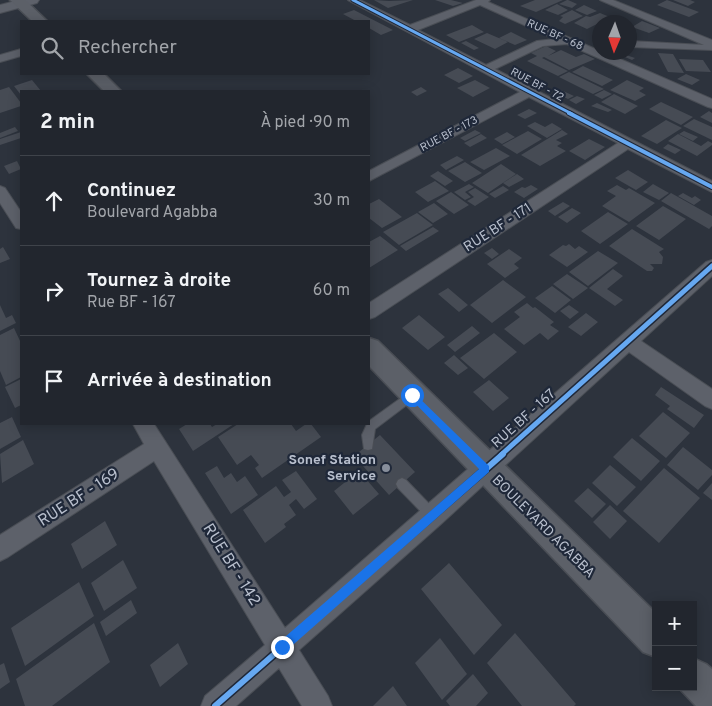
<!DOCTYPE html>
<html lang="fr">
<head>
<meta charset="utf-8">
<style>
	body { margin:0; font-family:Overpass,sans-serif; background:#2a2e36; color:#f1f3f6 }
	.controls { position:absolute; right:15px; bottom:15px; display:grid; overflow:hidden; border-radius:0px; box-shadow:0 2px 12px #0003 }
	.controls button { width:45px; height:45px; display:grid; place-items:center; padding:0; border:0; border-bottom:1px solid #3f434a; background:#22262e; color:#f1f3f6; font:25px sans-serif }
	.compass { position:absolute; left:592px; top:15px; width:45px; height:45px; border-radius:50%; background:#22262e; box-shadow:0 2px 12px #0003; rotate:182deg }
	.stop { position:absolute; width:15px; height:15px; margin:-11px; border:4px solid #1a73e8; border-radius:50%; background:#fff }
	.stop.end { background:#1a73e8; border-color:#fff; box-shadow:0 1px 5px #0008 }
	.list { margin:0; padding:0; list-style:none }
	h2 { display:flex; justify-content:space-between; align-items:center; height:65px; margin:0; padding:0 20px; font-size:21px }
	h2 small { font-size:16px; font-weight:400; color:#a2a5aa }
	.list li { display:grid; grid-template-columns:32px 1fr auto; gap:15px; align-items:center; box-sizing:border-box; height:90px; padding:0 20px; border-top:1px solid #3f434a }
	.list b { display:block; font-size:19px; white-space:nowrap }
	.list p { margin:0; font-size:16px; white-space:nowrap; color:#a2a5aa }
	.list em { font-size:16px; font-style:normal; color:#a2a5aa }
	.icon { flex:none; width:28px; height:28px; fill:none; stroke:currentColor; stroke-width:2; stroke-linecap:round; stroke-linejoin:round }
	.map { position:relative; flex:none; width:712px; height:706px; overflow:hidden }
	.search { position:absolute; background:#22262e; box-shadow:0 2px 12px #0003; left:20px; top:20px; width:350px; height:55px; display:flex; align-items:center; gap:12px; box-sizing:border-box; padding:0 18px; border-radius:0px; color:#a2a5aa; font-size:19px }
	.panel { position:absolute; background:#22262e; box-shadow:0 2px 12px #0003; left:20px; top:90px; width:350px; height:335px; border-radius:0px }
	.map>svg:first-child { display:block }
	.building { fill:#464b54 }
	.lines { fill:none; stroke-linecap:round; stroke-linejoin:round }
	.service-casing { stroke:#4a4e55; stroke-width:2 }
	.minor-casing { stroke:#4a4e55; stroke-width:2 }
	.tertiary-casing { stroke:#4a4e55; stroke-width:2 }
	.secondary-casing { stroke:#4a4e55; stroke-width:3 }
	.service { fill:#5d616a; fill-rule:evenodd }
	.minor { fill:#5d616a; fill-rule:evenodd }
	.tertiary { fill:#5d616a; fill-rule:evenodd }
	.secondary { fill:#5c6068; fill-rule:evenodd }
	.cycleway-far3-casing { stroke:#1f2839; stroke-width:5 }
	.cycleway-far2-casing { stroke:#1f2839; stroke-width:6 }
	.cycleway-far1-casing { stroke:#1f2839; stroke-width:8 }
	.cycleway-casing { stroke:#1f2839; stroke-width:9 }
	.cycleway-far3 { stroke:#66a8f1; stroke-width:3 }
	.cycleway-far2 { stroke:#66a8f1; stroke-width:4 }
	.cycleway-far1 { stroke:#66a8f1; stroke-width:5 }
	.cycleway { stroke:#66a8f1; stroke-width:6 }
	.route { fill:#1a73e8 }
	.poi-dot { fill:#878e9b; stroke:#1f2839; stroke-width:2 }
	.labels { text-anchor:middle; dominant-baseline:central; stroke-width:4.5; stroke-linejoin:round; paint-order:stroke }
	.far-street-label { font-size:11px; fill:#b8bfcd; stroke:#1f2839 }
	.street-label { font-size:14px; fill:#b8bfcd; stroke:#1f2839 }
	.poi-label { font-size:14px; font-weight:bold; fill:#b8bfcd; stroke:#1f2839; text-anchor:end }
	.near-street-label { font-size:16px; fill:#b8bfcd; stroke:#1f2839 }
</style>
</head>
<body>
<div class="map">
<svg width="712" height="706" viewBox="0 0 712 706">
	<rect width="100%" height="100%" fill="#2d333d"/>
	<path class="building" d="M374 0 389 1 413 0 388 8Z
		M435 0H451L463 3 453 6Z
		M535 0H563L536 12 520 6Z
		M567 0H568L577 4 572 8 559 4Z
		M667 0 699 12 689 17 657 5Z
		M673 0H690L695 2 688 6Z
		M557 4 568 10 558 15 545 10Z
		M584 5 597 11 587 15 575 10Z
		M354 10 393 30 381 35 369 28V21H356L343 14Z
		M572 10 583 16 565 24 559 21 563 17 560 16Z
		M600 13 622 22H601L587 29 574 23 586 16 590 17Z
		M642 21 660 28 649 33 632 27Z
		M472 25 484 32 459 42 446 35Z
		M511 32 527 40 515 45 499 38Z
		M487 33 508 42 495 49 474 39Z
		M466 41 479 48 474 50 461 43Z
		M546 46 556 51 548 56 561 50 576 57 584 54 595 59 569 70 544 57 542 58 568 71 558 76 527 61 537 56 531 53Z
		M613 52H628L626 55 635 58 632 60Z
		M658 53 673 54 684 73 668 72Z
		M679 59 703 60 711 72 686 71Z
		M583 66 613 80 602 86 572 72Z
		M458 68 473 76 459 83 444 75Z
		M569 72 604 89 593 94 559 77Z
		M686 74 700 80 692 85 677 79Z
		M32 80 41 91H21V95L14 86Z
		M475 80 490 88 473 97 457 88Z
		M627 80 644 88 639 91 646 95 635 101 610 90Z
		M9 87 21 103V106L0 113V90Z
		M421 87 427 91 417 96 411 92Z
		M561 90 574 96 568 99 555 93Z
		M604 90 612 94 602 99 594 95Z
		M614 94 638 106 625 114 601 102Z
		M577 96 585 99 576 104 569 100Z
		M661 102 693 117 681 125 649 109Z
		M597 103 612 110 608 112 591 106Z
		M529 109 537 113 525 119 517 115Z
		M709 111 712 113V123L700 117Z
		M694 119 712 127V140L683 126Z
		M666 120 682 128 657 144 641 136Z
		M535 122 545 127 552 123 562 129 547 138 527 126Z
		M15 127 18 131 0 138V133Z
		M475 130 481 133 465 141 460 138Z
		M562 130 568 134 556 140 562 143 557 146 566 151 540 166 521 155Z
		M528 131 542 139 517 154 502 145Z
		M684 131 698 137 693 141 679 134Z
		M21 132V138L0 145V139Z
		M507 132 515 137 502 144 494 139Z
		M481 134 487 138 470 147 464 143Z
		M678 134 701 146 708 141 712 143V145L697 156 668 141Z
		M589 139 605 147 585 160 569 151Z
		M668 144 681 150 675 154 663 148Z
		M496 148 510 156 484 170 470 162Z
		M457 156 464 160 446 170 440 165Z
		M17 161 21 169 9 174 4 166Z
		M465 162 482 173 465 182 448 171Z
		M501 164 516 174 488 193 472 183Z
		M628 170 648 182 636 190 615 178Z
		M438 171 453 181 445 186 430 176Z
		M517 174 524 179 509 187 503 183Z
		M435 181 449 191 428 202 415 192Z
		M469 184 474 187 465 192 471 197 465 200 454 192Z
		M653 184 669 193 659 200 643 192Z
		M531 185 538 189 524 198 514 192 522 187 525 188Z
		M617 185 626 190 629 188 655 203 629 222 602 206 616 196 607 191Z
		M503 186 509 190 495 198 489 194Z
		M475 188 489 197 475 206 467 201 474 197 468 192Z
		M451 192 469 205 454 214 436 201Z
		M671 193 712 216V226L709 229 661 201Z
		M683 193 692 198 695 196 701 200 694 205 678 196Z
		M379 199 402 217 382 228 369 218V204Z
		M563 202 570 206 555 216 548 211Z
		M434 203 448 214 433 223 418 212Z
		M663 206 686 219 659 240 636 226Z
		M572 208 581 213 567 223 558 217Z
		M608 212 628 224 600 244 581 231Z
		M417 213 433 225 399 245 383 232Z
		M433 227 439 231 406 251 400 246Z
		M632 229 664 249 659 252 663 257 662 264H650L654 268 652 271H647L609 246Z
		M380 236 398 250 369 268V242Z
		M569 244 575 249 579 246 588 252 567 267 549 255 563 245 566 246Z
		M3 247 10 259 0 263V249Z
		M492 248 499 254 492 259 484 253Z
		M509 249 522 258 514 264 519 268 505 278 487 264Z
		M598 251 618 263 588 286 569 272Z
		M613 269 623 276 607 289 623 300 615 306 589 288Z
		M567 274 588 288 573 299 553 284Z
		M503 280 526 297 492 323 470 305Z
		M552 286 571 300 555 313 535 298Z
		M448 288 468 305 459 312 438 294Z
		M527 303 533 308 535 307 554 322 550 325 559 331 548 340 540 333 524 345 504 329 520 317 514 312Z
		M0 305 6 318 12 315 16 323 0 331Z
		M569 305 579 312 570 319 560 311Z
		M586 313 598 322 581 336 568 327Z
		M419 315 445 337 428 350 402 328Z
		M472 326 480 333 455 352 447 345Z
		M14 328 21 343V377L6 385 0 371V335Z
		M494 333 517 352 484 379 460 358Z
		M454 355 468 368 458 375 444 363Z
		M21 379V405L15 408 5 387Z
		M489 380 509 398 493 411 473 392Z
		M661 387 704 415 694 428 667 409 670 406 655 395Z
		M663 412 690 433 666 458 639 436Z
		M12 417 21 437 0 449V423Z
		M187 424H210L212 427 217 424H234L193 451 179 429Z
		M238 424H291L296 431 306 424H311L321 437 262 478 255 468 259 465 251 455 237 465 218 437Z
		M380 435 415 472 389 495 354 456Z
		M632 438 660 461 641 481 613 457Z
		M23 440 34 464 2 483 0 454Z
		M683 447 712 470V475L698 490 667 465Z
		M610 465 636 487 617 506 592 483Z
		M217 466 224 478 231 473 237 482 245 476 258 495 231 514 205 473Z
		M664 468 700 498 659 543 623 511Z
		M296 471 317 499 304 509 296 499 289 505 296 515 284 524 286 527 265 543 243 510 276 486 284 497 291 492 282 480Z
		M359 471 379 494 353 515 334 491Z
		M712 483V500L703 493Z
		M588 488 606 504 592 518 574 501Z
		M610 505 627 521 610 539 593 522Z
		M105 521 117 545 82 569 71 544Z
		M123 560 137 588 104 611 91 583Z
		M449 563 502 625 474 655 421 589Z
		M79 582 94 616 25 666 11 628Z
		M131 600 137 613 106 636 100 622Z
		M94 623 110 662 52 706H25L16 679Z
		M515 633 576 704 574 706H522L487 663Z
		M440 638 467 674 442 700 415 663Z
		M178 643 188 664 160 687 150 665Z
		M4 663 10 682 0 689V665Z
		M473 674 488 693 476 706H450L446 701Z
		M393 686 407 706H373Z"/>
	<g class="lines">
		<g class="service-casing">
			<path id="service" d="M412 390 416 392 417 395 416 398 375 429 372 449 368 450 364 449 362 435 367 424H369V421Z
				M402 478 406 480 437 512 439 516 437 520 433 522 429 520 398 488 396 484 398 480Z"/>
		</g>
		<g class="minor-casing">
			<path id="minor" d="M348 0H360L410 25 476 0H490L488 2 600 51V52H604L712 99V108L708 107 567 44 543 46 495 69 712 181V192L628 149 375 317 369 319V303L618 143 529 97 369 181V171L520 92ZM480 5 555 39 537 41 486 65 418 30Z
				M600 0H613L712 40V50L630 47V41L704 45Z
				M21 49V56L0 62V55Z
				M0 186 5 188 21 212V229L16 228 0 203Z
				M712 260V276L641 341 712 389V409L705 406 629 352 441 524 299 650 328 696 332 706H302L279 668 236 706H201L205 696 265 645 154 461 8 557 0 561V535L144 444 133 424H154L285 628 706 262Z"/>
		</g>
		<g class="tertiary-casing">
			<path id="tertiary" d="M19 0H39L37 3 0 13V5Z"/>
		</g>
		<g class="secondary-casing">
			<path id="secondary" d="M10 0H25L47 21H32Z
				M87 74H104L121 91H104Z
				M369 338 378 341 656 613V657L643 652 369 366Z
				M693 658 706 664 712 669V706H696L678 687H693Z"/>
		</g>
		<use href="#service" class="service"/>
		<use href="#minor" class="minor"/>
		<use href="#tertiary" class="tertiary"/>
		<use href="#secondary" class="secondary"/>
		<g class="cycleway-far3-casing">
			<path id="cycleway-far3" d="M353 0 572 114"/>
		</g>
		<g class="cycleway-far2-casing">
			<path id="cycleway-far2" d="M569 113 712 187"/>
		</g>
		<g class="cycleway-far1-casing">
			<path id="cycleway-far1" d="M501 455 712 266"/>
		</g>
		<g class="cycleway-casing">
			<path id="cycleway" d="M215 706 503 454"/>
		</g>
		<use href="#cycleway-far3" class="cycleway-far3"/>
		<use href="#cycleway-far2" class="cycleway-far2"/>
		<use href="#cycleway-far1" class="cycleway-far1"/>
		<use href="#cycleway" class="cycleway"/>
	</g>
	<path class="route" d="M412 391 489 466V472L286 651 282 653 278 651 276 647 278 643 479 469 409 397V392Z"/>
	<circle class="poi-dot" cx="386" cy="468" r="5"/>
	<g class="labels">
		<g class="far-street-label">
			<text transform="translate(555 35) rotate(24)">RUE BF - 68</text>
			<text transform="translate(537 85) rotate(28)">RUE BF - 72</text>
			<text transform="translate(449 134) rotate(-28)">RUE BF - 173</text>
		</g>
		<g class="street-label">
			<text transform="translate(498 228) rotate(-33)">RUE BF - 171</text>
			<text transform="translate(524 419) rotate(-42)">RUE BF - 167</text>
			<text transform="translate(543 527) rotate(45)">BOULEVARD AGABBA</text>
		</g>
		<g class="poi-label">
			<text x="376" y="460">Sonef Station<tspan x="376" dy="16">Service</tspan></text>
		</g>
		<g class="near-street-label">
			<text transform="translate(79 498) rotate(-33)">RUE BF - 169</text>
			<text transform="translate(231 565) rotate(58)">RUE BF - 142</text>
		</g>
	</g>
</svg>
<div class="controls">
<button>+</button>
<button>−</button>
</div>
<svg class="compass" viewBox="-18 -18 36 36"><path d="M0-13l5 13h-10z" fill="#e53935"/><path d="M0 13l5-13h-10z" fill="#a2a5aa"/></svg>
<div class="stop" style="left:412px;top:395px"></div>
<div class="stop end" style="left:282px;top:647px"></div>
<div class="search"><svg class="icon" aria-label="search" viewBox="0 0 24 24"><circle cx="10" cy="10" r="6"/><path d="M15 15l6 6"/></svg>Rechercher</div>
<section class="panel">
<h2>2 min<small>À pied · 90 m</small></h2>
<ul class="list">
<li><svg class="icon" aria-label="ahead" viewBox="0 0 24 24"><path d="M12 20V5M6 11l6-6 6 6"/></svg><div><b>Continuez</b><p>Boulevard Agabba</p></div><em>30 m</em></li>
<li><svg class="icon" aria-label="right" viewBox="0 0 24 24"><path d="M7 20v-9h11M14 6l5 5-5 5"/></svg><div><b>Tournez à droite</b><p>Rue BF - 167</p></div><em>60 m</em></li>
<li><svg class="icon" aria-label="arrive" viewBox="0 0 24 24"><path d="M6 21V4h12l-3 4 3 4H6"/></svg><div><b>Arrivée à destination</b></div></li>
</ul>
</section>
</div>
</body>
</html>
